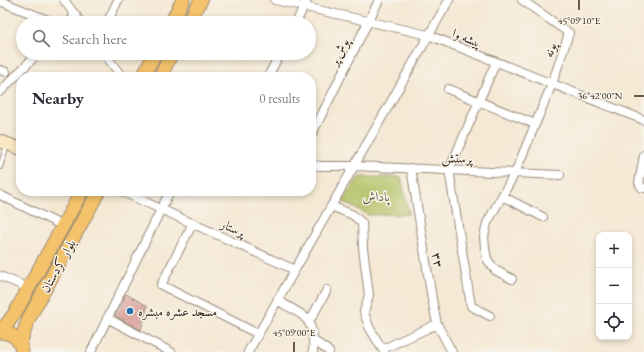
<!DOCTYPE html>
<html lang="en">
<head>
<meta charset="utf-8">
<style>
	body { margin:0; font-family:"EB Garamond",Amiri,serif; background:#f2f2f3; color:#2b2b33 }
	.controls { position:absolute; right:12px; bottom:12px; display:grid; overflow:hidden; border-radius:8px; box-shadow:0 2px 6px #0003 }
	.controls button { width:36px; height:36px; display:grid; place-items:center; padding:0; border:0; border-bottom:1px solid #e1e1e2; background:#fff; color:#2b2b33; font:20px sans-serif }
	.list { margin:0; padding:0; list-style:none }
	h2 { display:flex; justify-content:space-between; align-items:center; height:52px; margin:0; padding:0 16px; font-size:17px }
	h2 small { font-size:13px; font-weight:400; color:#7c7c81 }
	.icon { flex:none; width:22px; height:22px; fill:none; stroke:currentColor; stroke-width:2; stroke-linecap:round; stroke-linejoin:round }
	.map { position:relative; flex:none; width:644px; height:352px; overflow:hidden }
	.search { position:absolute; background:#fff; box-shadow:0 2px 6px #0003; left:16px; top:16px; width:300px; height:44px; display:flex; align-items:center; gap:10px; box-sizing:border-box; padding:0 14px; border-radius:22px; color:#7c7c81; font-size:15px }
	.panel { position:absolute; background:#fff; box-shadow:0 2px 6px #0003; left:16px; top:72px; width:300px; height:124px; border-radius:16px }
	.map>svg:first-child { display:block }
	.green { fill:#b1c063; stroke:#767540 }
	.building { fill:#d89d9a }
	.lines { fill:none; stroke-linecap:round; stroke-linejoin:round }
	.lane-casing { stroke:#988979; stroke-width:6 }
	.street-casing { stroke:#988979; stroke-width:10 }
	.secondary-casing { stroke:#988979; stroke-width:14 }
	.primary-casing { stroke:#988979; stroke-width:15 }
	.lane { stroke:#fff; stroke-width:4 }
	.street { stroke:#fff; stroke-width:8 }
	.secondary { stroke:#fae7c3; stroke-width:12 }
	.primary { stroke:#f3c26a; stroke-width:13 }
	.ticks { fill:none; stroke:#3b2a1e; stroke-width:1.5 }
	.poi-dot { fill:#1f6fb2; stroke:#f7f3e8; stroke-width:1.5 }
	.labels { text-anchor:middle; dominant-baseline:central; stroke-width:3; stroke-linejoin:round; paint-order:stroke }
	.street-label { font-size:13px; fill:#3b2a1e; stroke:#f7f3e8 }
	.park-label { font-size:13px; fill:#5e5733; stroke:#f7f3e8 }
	.poi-label { font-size:13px; fill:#3b2a1e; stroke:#f7f3e8; text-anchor:start }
	.ticks-label { font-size:10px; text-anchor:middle; fill:#3b2a1e; stroke:#f7f3e8; stroke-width:3; stroke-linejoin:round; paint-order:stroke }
</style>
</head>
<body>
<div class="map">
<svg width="644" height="352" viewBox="0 0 644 352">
	<rect width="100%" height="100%" fill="#f7f3e8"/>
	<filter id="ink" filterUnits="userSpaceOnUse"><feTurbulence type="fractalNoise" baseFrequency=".025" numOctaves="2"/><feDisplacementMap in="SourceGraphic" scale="8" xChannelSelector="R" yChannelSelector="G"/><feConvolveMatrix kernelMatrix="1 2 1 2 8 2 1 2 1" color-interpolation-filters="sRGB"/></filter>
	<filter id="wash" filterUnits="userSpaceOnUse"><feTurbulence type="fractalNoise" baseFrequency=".012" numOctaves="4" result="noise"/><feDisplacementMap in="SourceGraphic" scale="16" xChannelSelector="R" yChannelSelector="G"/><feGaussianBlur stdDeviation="0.9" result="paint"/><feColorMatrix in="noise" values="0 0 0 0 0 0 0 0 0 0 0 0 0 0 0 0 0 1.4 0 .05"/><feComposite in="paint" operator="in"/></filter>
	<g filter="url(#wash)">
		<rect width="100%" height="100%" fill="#f5e8d4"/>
		<path class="green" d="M359 177H401L409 214 368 215 342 201Z"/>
		<g id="blocks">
			<path class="building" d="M126 294 147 306 141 330 115 316Z"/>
		</g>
	</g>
	<g filter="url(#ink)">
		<use href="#blocks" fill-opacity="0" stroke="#988979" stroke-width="1"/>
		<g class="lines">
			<g class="lane-casing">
				<path id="lane" d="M0 167 7 145"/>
			</g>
			<g class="street-casing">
				<path id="street" d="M64 0 81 23
					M275 0 428 35 644 120
					M0 1 55 23
					M68 23 76 15
					M107 23 118 0
					M296 23 307 0
					M104 53 122 77
					M0 70 6 72
					M268 77 280 53
					M448 89 535 124
					M0 92 38 53
					M311 136 379 0
					M644 155 639 183 642 188H644
					M311 164 319 166H354L560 175
					M411 168 432 299 437 324 452 352
					M121 191 295 270
					M0 195 63 226
					M502 196 543 217
					M331 206 353 215 362 223 363 248 369 295 364 312 369 327 384 352
					M193 223 161 285 258 334
					M0 276 29 288
					M512 279 495 270 487 259 485 248 484 237 487 223 515 173 552 84 569 33 522 0
					M277 300C285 305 294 309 302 315 313 323 314 339 313 352
					M490 316 471 306 449 170 496 62
					M107 318 171 352
					M309 322 327 290
					M314 341 326 349 329 352
					M383 349 437 324
					M91 352 170 191
					M248 352 449 0"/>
			</g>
			<g class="secondary-casing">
				<path id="secondary" d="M0 141 21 149"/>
			</g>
			<g class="primary-casing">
				<path id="primary" d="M171 23 183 0
					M188 23 201 0
					M143 77 155 53
					M160 77 172 53
					M0 329 7 324 15 313 82 191
					M0 332C12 332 21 340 22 352
					M20 343 29 318 99 191"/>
			</g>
			<use href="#lane" class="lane"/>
			<use href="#street" class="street"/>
			<use href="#secondary" class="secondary"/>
			<use href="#primary" class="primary"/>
		</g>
	</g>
	<path class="ticks" d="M579 0V10M634 96H644M294 342V352"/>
	<circle class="poi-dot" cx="130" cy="311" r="4"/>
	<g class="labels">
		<g class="street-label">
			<text transform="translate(467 38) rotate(22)">پیشه وا</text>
			<text transform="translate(550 50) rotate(-72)">پونه</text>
			<text transform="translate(339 52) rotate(-64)">پوش پر</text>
			<text transform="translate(457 158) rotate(3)">پرستش</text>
			<text transform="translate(233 228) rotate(24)">پرستار</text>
			<text transform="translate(438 260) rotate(81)">۳۳</text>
			<text transform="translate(58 266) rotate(-61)">بلوار کردستان</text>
		</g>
		<g class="park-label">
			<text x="376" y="196">پاداش</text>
		</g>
		<g class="poi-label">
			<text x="138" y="311">مسجد عشره مبشره</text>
		</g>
	</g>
	<g class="ticks-label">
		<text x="579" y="24">45°09'10"E</text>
		<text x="600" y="99">36°42'00"N</text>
		<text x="294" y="336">45°09'00"E</text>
	</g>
</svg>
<div class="controls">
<button>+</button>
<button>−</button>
<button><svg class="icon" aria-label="locate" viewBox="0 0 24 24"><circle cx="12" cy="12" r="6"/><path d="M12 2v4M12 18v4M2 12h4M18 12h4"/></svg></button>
</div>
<div class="search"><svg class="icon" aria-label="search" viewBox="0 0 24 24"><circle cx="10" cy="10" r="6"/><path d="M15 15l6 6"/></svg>Search here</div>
<section class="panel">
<h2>Nearby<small>0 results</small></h2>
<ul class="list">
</ul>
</section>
</div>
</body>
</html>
